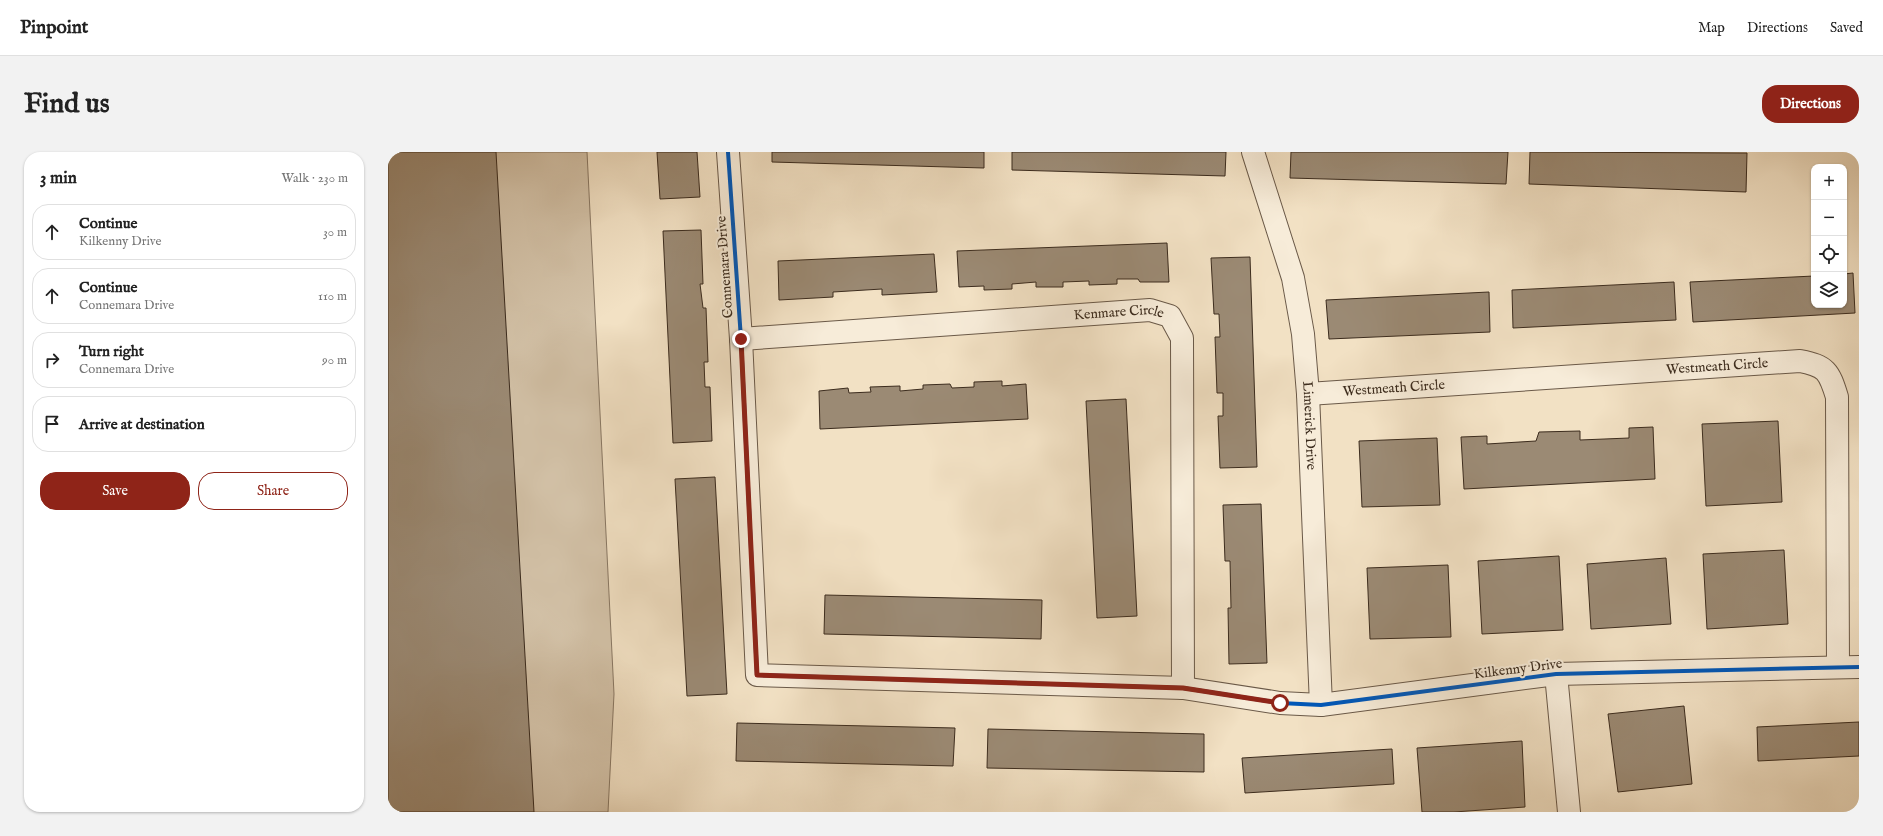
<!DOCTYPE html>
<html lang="en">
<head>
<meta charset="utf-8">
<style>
	body { margin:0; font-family:"IM FELL English",serif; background:#f2f2f2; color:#222 }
	.controls { position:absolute; right:12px; top:12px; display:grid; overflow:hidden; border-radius:8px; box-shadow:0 1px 3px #0004 }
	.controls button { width:36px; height:36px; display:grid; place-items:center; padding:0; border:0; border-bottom:1px solid #e0e0e0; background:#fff; color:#222; font:20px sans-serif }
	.stop { position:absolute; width:12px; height:12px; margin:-9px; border:3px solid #8f2418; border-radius:50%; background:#fff }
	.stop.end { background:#8f2418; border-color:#fff; box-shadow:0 1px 4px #0008 }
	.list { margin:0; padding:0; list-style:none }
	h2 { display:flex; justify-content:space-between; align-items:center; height:52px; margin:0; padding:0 16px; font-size:17px }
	h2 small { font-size:13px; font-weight:400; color:#767676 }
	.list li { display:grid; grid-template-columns:26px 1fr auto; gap:12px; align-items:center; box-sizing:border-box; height:56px; margin:0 8px 8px; padding:0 8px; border:1px solid #e0e0e0; border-radius:16px }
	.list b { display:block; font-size:15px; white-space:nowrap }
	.list p { margin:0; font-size:13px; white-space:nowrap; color:#767676 }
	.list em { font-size:13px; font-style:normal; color:#767676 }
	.actions { display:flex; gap:8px; padding:12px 16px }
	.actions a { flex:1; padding:9px 0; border:1px solid #8f2418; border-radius:16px; text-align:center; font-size:14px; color:#8f2418 }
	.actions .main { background:#8f2418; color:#fff }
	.icon { flex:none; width:22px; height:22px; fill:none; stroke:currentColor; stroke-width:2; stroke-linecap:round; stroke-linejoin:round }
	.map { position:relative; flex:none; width:1471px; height:660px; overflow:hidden; border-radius:16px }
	header { display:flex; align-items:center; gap:24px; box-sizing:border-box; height:56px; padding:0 20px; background:#fff; border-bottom:1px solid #e0e0e0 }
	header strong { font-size:19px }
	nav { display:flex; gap:22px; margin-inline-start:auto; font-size:14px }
	.intro { display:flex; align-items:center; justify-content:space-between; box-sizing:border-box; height:96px; padding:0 24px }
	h1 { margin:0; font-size:28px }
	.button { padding:10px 18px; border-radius:16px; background:#8f2418; color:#fff; font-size:14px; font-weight:700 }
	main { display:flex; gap:24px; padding:0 24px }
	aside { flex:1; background:#fff; border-radius:16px; box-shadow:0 1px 3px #0004 }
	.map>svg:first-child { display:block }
	.green { fill:#d3c2a8; stroke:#887763 }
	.building { fill:#9b8a74; stroke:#3c2c1e }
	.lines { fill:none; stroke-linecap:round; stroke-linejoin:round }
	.minor-casing { stroke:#6a5948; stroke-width:24 }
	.minor { stroke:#f7ecd9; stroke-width:22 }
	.cycleway-casing { stroke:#f7ecd9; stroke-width:6 }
	.cycleway { stroke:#0057b8; stroke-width:4 }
	.route { stroke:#8f2418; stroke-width:5 }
	.labels { text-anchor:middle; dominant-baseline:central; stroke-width:4; stroke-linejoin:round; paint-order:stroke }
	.street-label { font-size:14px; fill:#3c2c1e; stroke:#f7ecd9 }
</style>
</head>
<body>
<header>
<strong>Pinpoint</strong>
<nav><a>Map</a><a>Directions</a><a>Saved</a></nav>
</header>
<div class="intro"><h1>Find us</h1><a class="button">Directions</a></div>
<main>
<aside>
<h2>3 min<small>Walk · 230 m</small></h2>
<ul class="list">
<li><svg class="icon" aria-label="ahead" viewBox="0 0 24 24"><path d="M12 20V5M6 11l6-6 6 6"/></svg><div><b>Continue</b><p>Kilkenny Drive</p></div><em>30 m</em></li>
<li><svg class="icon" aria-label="ahead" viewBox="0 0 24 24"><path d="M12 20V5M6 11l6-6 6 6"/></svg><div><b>Continue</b><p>Connemara Drive</p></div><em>110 m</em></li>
<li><svg class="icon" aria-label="right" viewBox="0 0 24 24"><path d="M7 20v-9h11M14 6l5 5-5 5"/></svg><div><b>Turn right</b><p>Connemara Drive</p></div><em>90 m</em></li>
<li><svg class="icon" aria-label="arrive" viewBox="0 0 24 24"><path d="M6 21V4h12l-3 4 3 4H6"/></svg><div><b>Arrive at destination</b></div></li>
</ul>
<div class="actions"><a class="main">Save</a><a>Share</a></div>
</aside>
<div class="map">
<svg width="1471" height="660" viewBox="0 0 1471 660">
	<rect width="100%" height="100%" fill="#f2e1c4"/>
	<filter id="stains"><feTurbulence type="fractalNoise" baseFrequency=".005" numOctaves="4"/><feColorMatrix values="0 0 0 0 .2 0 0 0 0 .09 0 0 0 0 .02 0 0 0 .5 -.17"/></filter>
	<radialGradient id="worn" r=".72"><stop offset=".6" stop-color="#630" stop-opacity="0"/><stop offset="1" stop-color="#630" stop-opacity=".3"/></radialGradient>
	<path class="green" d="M0 0H199L226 542 220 660H0Z"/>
	<path class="building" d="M0 0H108L146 660H0Z
		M269 0H309L312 45 272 47Z
		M384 0H596V16L384 10Z
		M624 0H838L837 24 624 18Z
		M903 0H1120L1118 32 902 26Z
		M1142 0 1359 1 1358 40 1141 32Z
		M313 78 315 132H312L315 156H318L320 210H316L317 235H322L324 289 285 291 275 79Z
		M779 91 781 130H752L750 127H729V132L701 133V129L675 130V135H648V130L624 132V137L596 138V134L571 135 569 99Z
		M546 102 549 140 494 143V137L445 140V145L391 148 390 109Z
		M862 105 869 315 832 316 830 264H835V241H829L827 185H832L831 162H826L823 106Z
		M1465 121 1467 161 1305 170 1302 130 1426 124V153H1456V122Z
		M1286 130 1288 168 1125 176 1124 138Z
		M1101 140 1102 180 941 187 938 148Z
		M614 229V234L638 232 640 267 432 277 431 239 460 236 461 241 483 240 482 235 512 234V239L535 237V233L562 232 564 236 586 235V230Z
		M738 247 749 464 709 466 698 249Z
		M1390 269 1394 350 1318 354 1314 272Z
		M1265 275 1267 327 1076 337 1073 285 1099 284V292L1148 289 1151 280 1192 279V288L1241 286V276Z
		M1049 286 1052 353 974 355 971 289Z
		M327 325 339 542 299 544 287 327Z
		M873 352 879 511 841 512 840 456H843L842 409H837L835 353Z
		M1396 398 1400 472 1319 477 1315 402Z
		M1171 404 1175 478 1094 482 1090 409Z
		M1278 406 1283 472 1203 477 1199 412Z
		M1060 413 1063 485 982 487 979 416Z
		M437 443 654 448 653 487 436 482Z
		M1296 554 1304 632 1230 640 1220 562Z
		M1471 570V604L1370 609 1369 575Z
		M349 571 567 576 565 614 348 609Z
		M600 577 816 582V620L599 616Z
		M1134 589 1137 655 1066 660H1034L1029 596Z
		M1004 597 1006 632 857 641 854 606Z"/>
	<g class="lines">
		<g class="minor-casing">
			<g id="minor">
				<path d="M340 0 353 187 369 523 795 536 892 551 933 553 1168 522 1471 515"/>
				<path id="s1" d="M865 0 905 126 915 182 920 242 933 553"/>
				<path id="s2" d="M353 187 762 158 782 164 794 186 795 536"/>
				<path id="s3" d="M920 242 1412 209C1438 214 1441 219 1449 245L1450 515"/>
				<path d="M1168 522 1181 660"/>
			</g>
		</g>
		<use href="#minor" class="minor"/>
		<g class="cycleway-casing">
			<path id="cycleway" d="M340 0 353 187 369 523 795 536 892 551 933 553 1168 522 1471 515"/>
		</g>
		<use href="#cycleway" class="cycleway"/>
	</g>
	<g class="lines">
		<path class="route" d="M353 187 369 523 795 536 892 551"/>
	</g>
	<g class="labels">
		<g class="street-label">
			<text transform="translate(337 115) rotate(-94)">Connemara Drive</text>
			<text stroke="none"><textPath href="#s2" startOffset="379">Kenmare Circle</textPath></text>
			<text stroke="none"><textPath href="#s3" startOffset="410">Westmeath Circle</textPath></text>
			<text stroke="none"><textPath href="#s3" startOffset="86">Westmeath Circle</textPath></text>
			<text stroke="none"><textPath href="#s1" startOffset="281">Limerick Drive</textPath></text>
			<text transform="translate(1130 517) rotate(-7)">Kilkenny Drive</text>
		</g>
	</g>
	<rect width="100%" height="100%" filter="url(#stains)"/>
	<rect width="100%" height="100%" fill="url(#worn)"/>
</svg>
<div class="controls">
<button>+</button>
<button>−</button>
<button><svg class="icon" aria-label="locate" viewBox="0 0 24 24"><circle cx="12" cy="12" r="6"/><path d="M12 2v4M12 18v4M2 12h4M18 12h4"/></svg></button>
<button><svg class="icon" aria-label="layers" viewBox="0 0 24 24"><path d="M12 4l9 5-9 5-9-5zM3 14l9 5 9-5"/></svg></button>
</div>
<div class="stop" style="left:892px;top:551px"></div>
<div class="stop end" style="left:353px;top:187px"></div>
</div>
</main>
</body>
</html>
